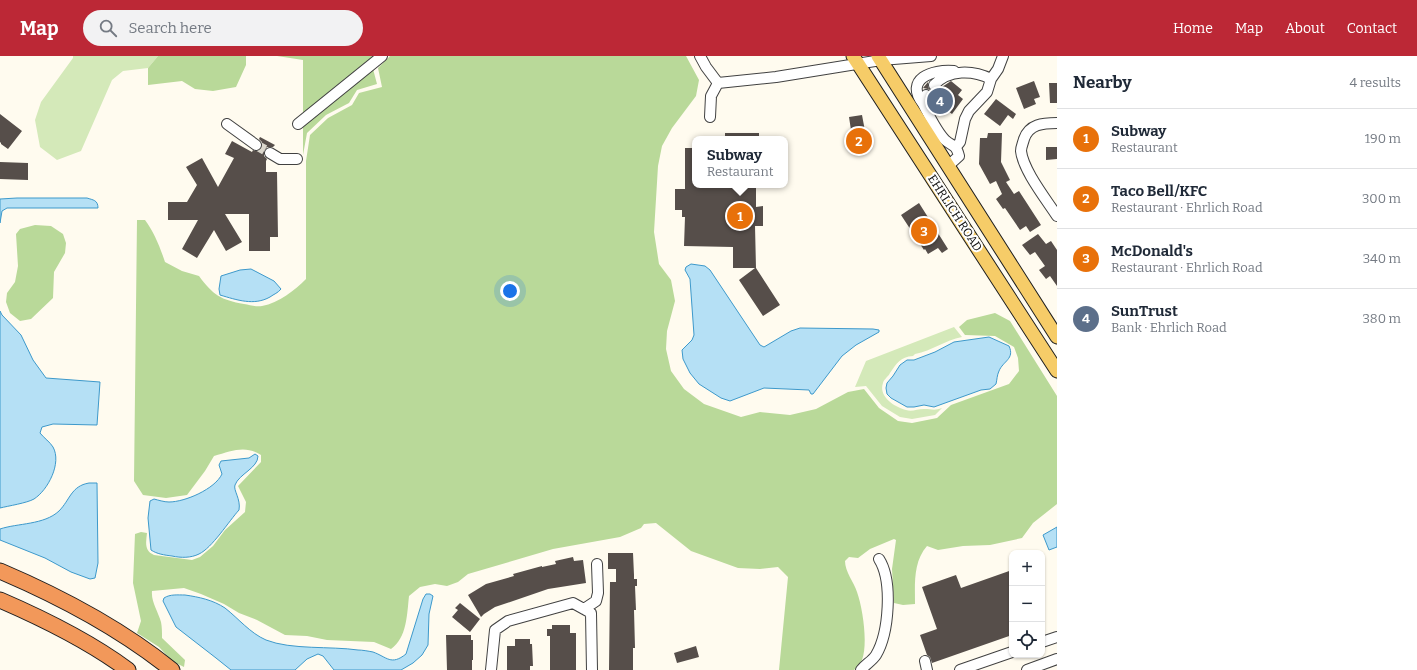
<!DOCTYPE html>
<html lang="en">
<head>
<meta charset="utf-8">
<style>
	body { margin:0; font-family:Bitter,serif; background:#f2f2f3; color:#1f2937 }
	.controls { position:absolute; right:12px; bottom:12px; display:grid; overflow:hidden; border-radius:8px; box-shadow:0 1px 3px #0004 }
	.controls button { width:36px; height:36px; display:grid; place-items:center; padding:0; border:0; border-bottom:1px solid #e0e1e3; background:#fff; color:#1f2937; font:20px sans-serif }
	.you { position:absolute; left:510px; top:235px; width:14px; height:14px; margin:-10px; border:3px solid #fff; border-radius:50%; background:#1a73e8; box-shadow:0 0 0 6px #1a73e833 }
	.badge { display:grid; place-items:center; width:26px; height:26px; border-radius:50%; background:#bc2836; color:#fff; font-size:13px; font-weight:700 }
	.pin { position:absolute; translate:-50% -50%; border:2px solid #fff; box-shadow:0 1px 4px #0006 }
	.popup { position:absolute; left:692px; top:80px; width:96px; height:52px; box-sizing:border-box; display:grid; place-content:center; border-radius:8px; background:#fff; filter:drop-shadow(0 1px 3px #0005); font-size:13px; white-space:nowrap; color:#747a83 }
	.popup b { font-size:15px; color:#1f2937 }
	.popup::after { content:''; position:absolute; left:50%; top:100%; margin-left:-8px; border:8px solid transparent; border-top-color:#fff }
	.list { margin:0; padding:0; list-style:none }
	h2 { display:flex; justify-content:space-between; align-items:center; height:52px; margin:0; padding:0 16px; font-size:17px }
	h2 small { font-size:13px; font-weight:400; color:#747a83 }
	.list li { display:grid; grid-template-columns:26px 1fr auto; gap:12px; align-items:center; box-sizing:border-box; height:60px; padding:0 16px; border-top:1px solid #e0e1e3 }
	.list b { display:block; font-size:15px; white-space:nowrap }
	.list p { margin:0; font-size:13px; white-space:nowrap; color:#747a83 }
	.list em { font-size:13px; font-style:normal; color:#747a83 }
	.icon { flex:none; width:22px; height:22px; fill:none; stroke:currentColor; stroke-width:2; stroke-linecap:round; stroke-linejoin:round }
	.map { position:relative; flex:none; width:1057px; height:614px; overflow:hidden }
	header { display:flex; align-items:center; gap:24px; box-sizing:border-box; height:56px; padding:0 20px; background:#bc2836; color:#fff }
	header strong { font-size:19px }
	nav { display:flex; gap:22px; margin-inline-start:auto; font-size:14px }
	.search { width:280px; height:36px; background:#f2f2f3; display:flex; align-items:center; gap:10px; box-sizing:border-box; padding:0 14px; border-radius:22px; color:#747a83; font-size:15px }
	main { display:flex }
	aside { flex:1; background:#fff }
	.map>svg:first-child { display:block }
	.green { fill:#d4e9b9 }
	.forest { fill:#b9d999 }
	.water { fill:#b5e0f5; stroke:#3d99cb }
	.building { fill:#564e4a }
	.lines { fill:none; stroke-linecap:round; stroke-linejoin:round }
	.minor-tunnel { stroke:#dbd7cd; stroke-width:10; stroke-dasharray:10 5; stroke-linecap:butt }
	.minor-casing { stroke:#414141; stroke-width:12 }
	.major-casing { stroke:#1f1f1f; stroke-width:15 }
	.highway-casing { stroke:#1f1f1f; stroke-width:17 }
	.minor { stroke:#fff; stroke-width:10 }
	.major { stroke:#f6cc68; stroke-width:13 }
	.highway { stroke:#f2985a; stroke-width:15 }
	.labels { text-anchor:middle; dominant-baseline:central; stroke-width:4; stroke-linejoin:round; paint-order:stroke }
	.street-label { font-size:12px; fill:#0e0e0e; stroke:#fff }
</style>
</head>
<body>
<header>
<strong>Map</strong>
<div class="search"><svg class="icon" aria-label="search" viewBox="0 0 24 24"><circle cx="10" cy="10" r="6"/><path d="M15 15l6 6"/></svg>Search here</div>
<nav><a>Home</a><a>Map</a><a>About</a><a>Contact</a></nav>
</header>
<main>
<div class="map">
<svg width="1057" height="614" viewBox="0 0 1057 614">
	<rect width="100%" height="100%" fill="#fffbef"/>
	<path class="green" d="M73 0H158L148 12 123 15 112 24 81 95 57 104 40 91 35 64 41 46 73 2Z
		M954 271 962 281C945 284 932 295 915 298L913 300C900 301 897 307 890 317 888 321 884 323 883 327 878 341 895 351 906 354 912 356 917 353 924 353 932 353 934 355 942 352L935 359 912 363 900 361 882 350 866 330 855 331 866 305Z"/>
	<path class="forest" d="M158 0H246V9L236 31 213 35 195 33 182 25 148 29V12Z
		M277 0H384L373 13 377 28 357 34 349 47 326 59 307 77 303 99V4Z
		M390 0H686L699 24 696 40 672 72 662 90 658 110 654 176 659 208 671 224 675 245 667 275 666 293 671 315 684 333 704 348 741 361 760 356 790 359 816 353 848 336 864 333 879 352 898 365 912 367 937 362 951 349 1009 328 1019 315 1018 302 1014 291 995 280 965 279 959 271 967 264 995 257 1010 265 1057 340V448L1033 467 1022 482 990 489 963 490 938 494 927 490C913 506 915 528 915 548L903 549 894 547 892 513 896 484 894 483 870 493 858 502 849 501 845 505C845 516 854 526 857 536 863 553 868 588 862 604 860 608 857 611 854 614H779L788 521 778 511 760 513 738 512 691 495 656 467 644 468 641 472 620 481 553 493 468 518 458 526 447 530 435 528 420 531 409 540C407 558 407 582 391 593L374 586 327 584 307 580 285 579 257 564 239 557 224 548 201 538 184 532 152 535C151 546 158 555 161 566 162 571 162 576 162 582L185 604 184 611 172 605 159 591 137 577 141 565 133 527 135 478 141 476 147 477C146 486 144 495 154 499L192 504 200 501 213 490 225 474 245 456 246 446 238 430 261 406V399C245 389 232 395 214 400L205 415 187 439 166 442 143 439 134 425 137 164H145C154 176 160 191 165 206L182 215 199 220C213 239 221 244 244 248 250 249 256 251 262 250 279 247 295 234 306 223V105L310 79 328 62 352 49 359 37 382 31 378 12Z
		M35 169 51 170 63 178 66 187 65 197 54 216 53 242 31 263 20 265 10 257 6 246 7 237 15 226 18 210 16 178 20 173Z"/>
	<path class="water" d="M17 142H87C93 144 98 144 98 152H7L2 155 0 167V143Z
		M691 208 705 210 710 214 760 289 764 291 791 275 800 272 873 273 879 274V276L856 289 842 300 813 338H811L809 334 764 332 730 345 721 342 699 328 690 317 683 303 682 294 692 284 694 279 690 223 685 214 686 211Z
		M251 213 274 225 281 233C278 237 274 238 270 241 254 250 237 244 220 239L219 233 221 220 240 214Z
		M0 255 2 259 21 279 33 304 46 322 100 326 97 369 53 368 42 371 40 377C44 382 50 386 53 391 62 407 48 434 34 443 27 447 8 450 0 452Z
		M989 281 1009 290C1015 303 1003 305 999 315 997 319 997 324 996 328L990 333 981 334 934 351 924 349 914 351H907L891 342 887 338 886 332 887 327 893 320 900 309 907 304H914L935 296 954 286Z
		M255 398 258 400C258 412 239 418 235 429 233 434 241 443 239 454 229 465 212 492 199 498 191 502 181 502 172 500 164 499 157 498 151 494L148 462 150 445 154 443C158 444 164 446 169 446 185 446 215 433 222 418L219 409 221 405 249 402Z
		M89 427H97L98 507 95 522 90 523 71 516 45 502 0 484V473C18 467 44 469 59 455 70 444 71 430 89 427Z
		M1057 471V491L1049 494 1043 479Z
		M426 538H430L433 540 429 558 428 589 422 599 413 607 401 614H334L323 600 318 598 307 603 295 614H231L216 602 176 571 163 545 164 542C170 538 178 539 185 539 199 541 213 544 225 552 239 563 250 577 266 584 291 594 331 590 358 594 362 594 368 595 373 596 387 601 391 610 406 598L423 543Z"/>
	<path class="building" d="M951 25 962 34 958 39 963 43 952 58 947 54 943 59 932 51 930 47 932 41 931 35 928 33 923 32 928 26V30L929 33 932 35H936Z
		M1034 25 1040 41 1034 43 1036 48 1024 53 1016 32Z
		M1049 27H1057V47H1050Z
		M996 43 1016 58 1013 63 1008 59 1000 70 984 58Z
		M0 58 22 75 8 93 1 88V86L0 87Z
		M862 59 868 91 854 94 849 61Z
		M725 77H759V83H725Z
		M988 77H1002L1001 106 1010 124 1006 126 1014 138 1019 135 1041 169 1030 176 1026 170 1020 174 1005 152 1003 153 996 143 1002 138 996 125 990 128 979 108 980 82H987Z
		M260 81 275 89 273 91H267L264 94V100L267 103 266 105V116H277L278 181H270V195H249V158H225L242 186 226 195 214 174 197 202 182 193 198 164H168V146H187L197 129 186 111 202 102 218 131 234 102 225 98 232 85 252 96 253 94 256 95 261 93 262 90V86L259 83Z
		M1046 91H1057V103L1046 104Z
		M685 92H695V129H756V151L763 150V170H755L756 212 780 249 763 260 739 224 755 212H733V191L684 190 685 161H682V154H675V133H685Z
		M0 106 28 107V124L0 123Z
		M919 147 948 193 942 197 938 192 928 198 925 193 924 194 901 159Z
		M1038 178 1046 188 1051 185 1057 194V230L1050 220 1046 223 1039 214 1045 210 1035 196 1030 199 1022 189Z
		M608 497H633L634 519V523H637V530H635L636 554H634L635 592H633V614H609L610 526H616V513H608Z
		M573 501 574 505 583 504 586 527 548 533 516 544 495 551 484 558 481 561 468 539 486 528 514 520 513 518 542 510V511L556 508 555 505Z
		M1012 514V579L932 607 930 601 927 599 920 579 937 573 922 531 956 519 961 532Z
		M460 547 480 563 470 576 452 561 458 554 455 552Z
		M552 569H570V577H576V614H550V580H547V573H552Z
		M446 579H471V584H473V604H472V614H447Z
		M515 583H530V588H532L533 610H530V614H507V590H515Z
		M696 590 699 601 677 607 674 597Z"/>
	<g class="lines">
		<path class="minor-tunnel" d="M256 89 270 97"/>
		<g class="minor-casing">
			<path id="minor" d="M700 0 706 11 718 27 711 40 710 61
				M718 27 776 21 881 4 931 0
				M934 29C949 13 973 14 991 23L998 13 1003 0
				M926 39 923 48C929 59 936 75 945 84 953 91 956 88 959 100L948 110
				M923 48C904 23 932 13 954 15
				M1057 67C1043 67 1029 68 1024 83 1023 87 1021 91 1021 95 1023 114 1046 143 1057 160
				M227 68 256 89
				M298 68 382 0
				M956 91 960 86 965 63 969 55 987 36 991 23
				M270 97 280 103H297
				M584 553 596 545 598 537 597 508
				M1042 586 1057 581
				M925 605 927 614
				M491 614 495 574 508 565 573 547 591 557 592 614
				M861 614C866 608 872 605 876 599 889 577 893 525 879 503
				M960 614 1012 596
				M1027 614 1057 603"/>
		</g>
		<g class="major-casing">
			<path id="major" d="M853 0 1057 315
				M878 0 1057 281"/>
		</g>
		<g class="highway-casing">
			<path id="highway" d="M0 515C61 541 120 572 172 614
				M0 544C44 563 89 585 128 614"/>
		</g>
		<use href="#minor" class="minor"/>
		<use href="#major" class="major"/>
		<use href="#highway" class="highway"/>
	</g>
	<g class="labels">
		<g class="street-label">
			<text transform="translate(955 157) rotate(57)">EHRLICH ROAD</text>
		</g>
	</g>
</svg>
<div class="controls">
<button>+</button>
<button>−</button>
<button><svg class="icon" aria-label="locate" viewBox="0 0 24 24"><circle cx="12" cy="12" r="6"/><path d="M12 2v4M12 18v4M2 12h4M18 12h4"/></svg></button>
</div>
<div class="you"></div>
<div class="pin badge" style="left:740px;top:160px;background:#e8710a">1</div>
<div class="popup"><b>Subway</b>Restaurant</div>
<div class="pin badge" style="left:859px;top:85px;background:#e8710a">2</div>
<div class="pin badge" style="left:924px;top:175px;background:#e8710a">3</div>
<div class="pin badge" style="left:940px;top:45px;background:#5c6f8a">4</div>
</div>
<aside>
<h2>Nearby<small>4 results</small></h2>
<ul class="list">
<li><span class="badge" style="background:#e8710a">1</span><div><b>Subway</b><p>Restaurant</p></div><em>190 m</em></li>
<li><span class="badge" style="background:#e8710a">2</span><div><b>Taco Bell/KFC</b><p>Restaurant · Ehrlich Road</p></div><em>300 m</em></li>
<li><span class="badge" style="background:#e8710a">3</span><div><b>McDonald's</b><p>Restaurant · Ehrlich Road</p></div><em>340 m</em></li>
<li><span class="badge" style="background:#5c6f8a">4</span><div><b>SunTrust</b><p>Bank · Ehrlich Road</p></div><em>380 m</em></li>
</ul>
</aside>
</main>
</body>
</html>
